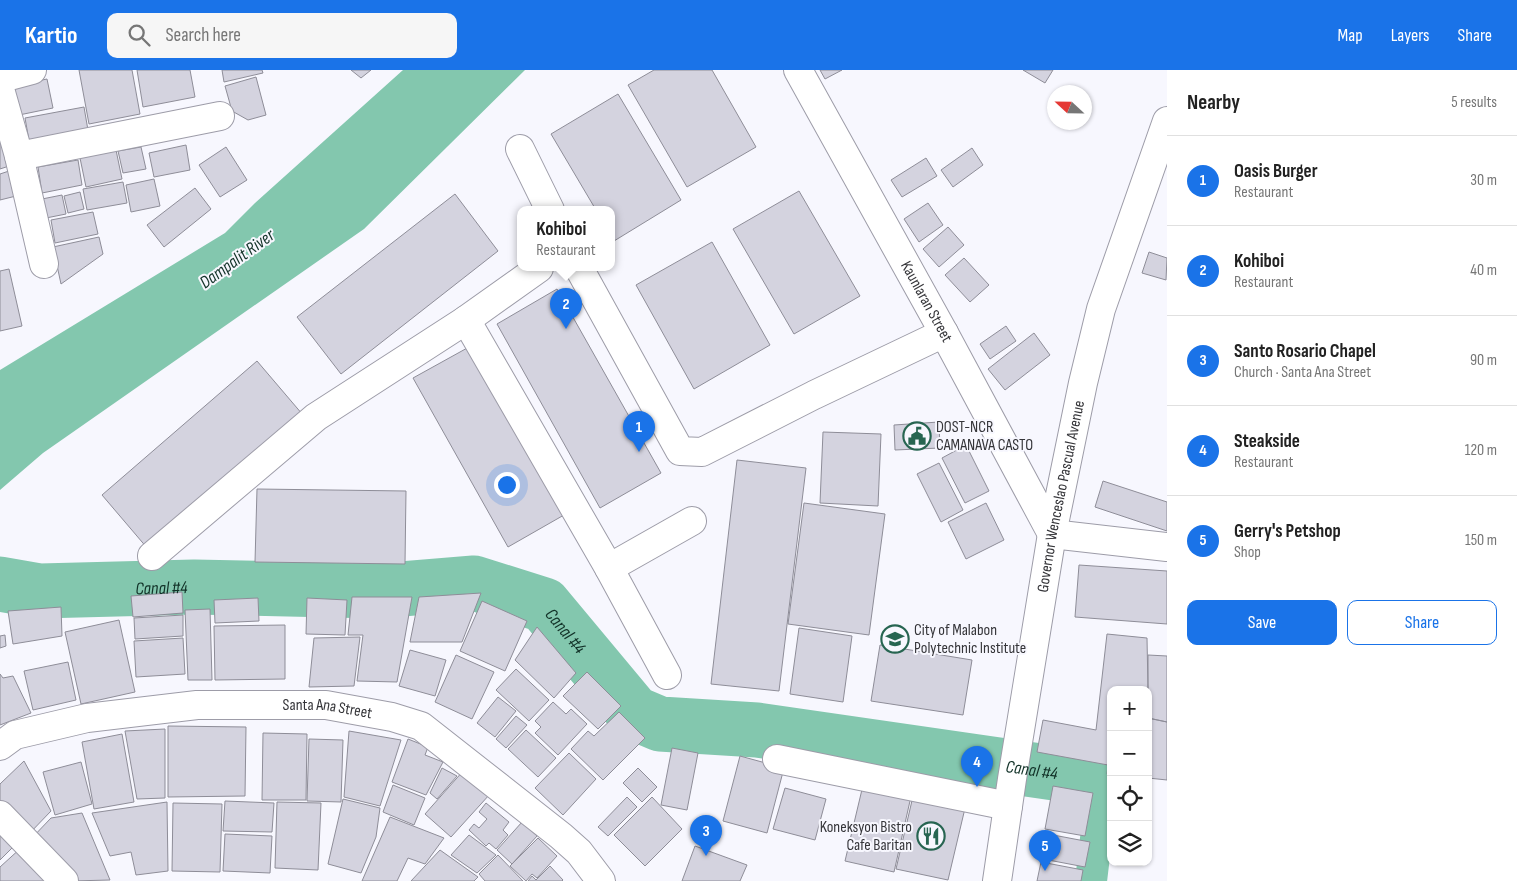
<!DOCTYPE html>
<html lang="en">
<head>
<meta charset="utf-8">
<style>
	body { margin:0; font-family:"Sofia Sans Condensed",sans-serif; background:#f6f6f6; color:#222 }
	.controls { position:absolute; right:15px; bottom:15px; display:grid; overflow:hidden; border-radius:10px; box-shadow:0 1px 4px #0004 }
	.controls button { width:45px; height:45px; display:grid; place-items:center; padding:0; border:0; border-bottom:1px solid #e0e0e0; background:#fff; color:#222; font:25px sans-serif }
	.compass { position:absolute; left:1047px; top:15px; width:45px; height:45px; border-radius:50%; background:#fff; box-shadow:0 1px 4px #0004; rotate:292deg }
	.you { position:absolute; left:506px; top:414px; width:18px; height:18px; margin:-12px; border:4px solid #fff; border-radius:50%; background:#1a73e8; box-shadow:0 0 0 8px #1a73e833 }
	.badge { display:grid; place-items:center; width:32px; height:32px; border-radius:50%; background:#1a73e8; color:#fff; font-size:16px; font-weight:700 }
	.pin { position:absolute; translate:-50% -41px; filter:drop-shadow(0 1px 2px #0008) }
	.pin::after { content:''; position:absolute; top:26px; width:18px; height:15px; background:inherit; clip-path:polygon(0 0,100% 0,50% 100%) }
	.popup { position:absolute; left:517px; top:136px; width:98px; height:65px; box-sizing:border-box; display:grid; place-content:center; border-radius:10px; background:#fff; filter:drop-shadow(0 1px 4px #0005); font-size:16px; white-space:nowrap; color:#767676 }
	.popup b { font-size:19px; color:#222 }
	.popup::after { content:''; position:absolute; left:50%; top:100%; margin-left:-10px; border:10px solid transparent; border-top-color:#fff }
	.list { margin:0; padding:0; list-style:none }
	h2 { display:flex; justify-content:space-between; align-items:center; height:65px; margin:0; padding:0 20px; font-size:21px }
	h2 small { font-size:16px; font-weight:400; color:#767676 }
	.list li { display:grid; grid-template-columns:32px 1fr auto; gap:15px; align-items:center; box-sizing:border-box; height:90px; padding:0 20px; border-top:1px solid #e0e0e0 }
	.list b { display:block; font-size:19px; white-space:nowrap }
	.list p { margin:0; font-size:16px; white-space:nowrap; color:#767676 }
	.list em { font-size:16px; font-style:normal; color:#767676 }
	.actions { display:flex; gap:10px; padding:15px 20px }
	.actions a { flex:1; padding:11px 0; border:1px solid #1a73e8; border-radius:10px; text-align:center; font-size:18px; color:#1a73e8 }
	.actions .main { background:#1a73e8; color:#fff }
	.icon { flex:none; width:28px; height:28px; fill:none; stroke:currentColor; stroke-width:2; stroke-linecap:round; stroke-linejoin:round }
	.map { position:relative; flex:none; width:1167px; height:811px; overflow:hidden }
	header { display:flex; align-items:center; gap:30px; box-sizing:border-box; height:70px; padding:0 25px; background:#1a73e8; color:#fff }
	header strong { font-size:24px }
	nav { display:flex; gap:28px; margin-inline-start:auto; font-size:18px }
	.search { width:350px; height:45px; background:#f6f6f6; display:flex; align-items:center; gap:12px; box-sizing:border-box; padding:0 18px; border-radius:10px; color:#767676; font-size:19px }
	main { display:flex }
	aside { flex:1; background:#fff }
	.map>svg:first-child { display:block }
	.water { fill:#83c7ae }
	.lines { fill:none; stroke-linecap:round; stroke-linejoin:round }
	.canal { stroke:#83c7ae; stroke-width:32 }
	.river { stroke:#83c7ae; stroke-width:55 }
	.building { fill:#d4d3df; stroke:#8e8d98 }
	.minor-casing { stroke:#9d9ca8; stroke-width:30 }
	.major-casing { stroke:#9d9ca8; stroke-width:30 }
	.minor { stroke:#fff; stroke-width:28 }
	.major { stroke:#fff; stroke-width:28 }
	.labels { text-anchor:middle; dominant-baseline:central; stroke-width:4; stroke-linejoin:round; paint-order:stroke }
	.street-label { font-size:16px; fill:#353539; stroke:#f7f7fe }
	.poi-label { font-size:16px; fill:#353539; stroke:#f7f7fe; text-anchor:start }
	.water-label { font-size:18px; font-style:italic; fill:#123228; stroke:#f7f7fe }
</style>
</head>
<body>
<header>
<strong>Kartio</strong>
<div class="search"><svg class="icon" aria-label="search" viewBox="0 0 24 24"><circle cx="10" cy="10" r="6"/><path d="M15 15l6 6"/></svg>Search here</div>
<nav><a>Map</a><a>Layers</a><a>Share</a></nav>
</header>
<main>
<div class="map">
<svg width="1167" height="811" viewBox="0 0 1167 811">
	<rect width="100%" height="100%" fill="#f7f7fe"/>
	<path class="water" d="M403 0H525L364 159 43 383 0 420V300L225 163 255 133Z"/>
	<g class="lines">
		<path class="canal" d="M1091 811 1103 710"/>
		<path class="river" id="s1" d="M0 514 40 521 194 517 377 521 474 513 544 535 634 643 660 654 757 660 1103 710"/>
	</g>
	<path class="building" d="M79 0H132L140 44 89 54Z
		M137 0H190L195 27 143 37Z
		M222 0H262L263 3 224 12Z
		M351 0H371L361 8Z
		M654 0H712L756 77 687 117 628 15Z
		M820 0H842L825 9Z
		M1023 0H1053L1045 13Z
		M256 7 266 45 248 50 232 41 225 16Z
		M47 9 53 38 19 45 13 16Z
		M618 24 681 130 614 171 611 166V140H596L551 64Z
		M84 37 89 66 30 76 25 48Z
		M2 72 9 96 0 99V73Z
		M186 75 190 100 154 107 149 83Z
		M141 77 146 99 123 103 118 81Z
		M226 77 247 110 220 127 199 95Z
		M972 78 983 95 953 117 941 100Z
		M116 80 122 109 86 117 80 88Z
		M926 88 937 106 902 127 891 110Z
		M78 90 82 115 42 123 38 97Z
		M9 101 16 126 0 130V104Z
		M154 109 160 136 131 142 126 115Z
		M123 112 127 133 87 140 83 119Z
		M195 118 211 139 164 177 147 155Z
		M799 121 860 226 794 264 733 159Z
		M80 122 84 139 68 143 64 126Z
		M455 124 498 181 341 304 297 247Z
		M62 125 66 144 46 148 42 129Z
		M928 133 943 155 919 172 904 149Z
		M93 142 98 164 55 173 51 150Z
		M948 157 964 175 939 197 923 179Z
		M99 167 103 184 61 214 53 177Z
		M712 172 770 275 694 319 636 215Z
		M1149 182 1167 188 1166 210 1142 203Z
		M964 188 989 215 970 232 945 205Z
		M9 199 22 256 0 261V201Z
		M557 219 661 403 600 438 497 254Z
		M1006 256 1016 271 990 289 980 274Z
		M1034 263 1050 285 1005 320 988 299Z
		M469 277 564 445 508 477 413 308Z
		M257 291 303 345 148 479 102 425Z
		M939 352 940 378 895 380 894 355Z
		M823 362 881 364 878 436 820 433Z
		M966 375 989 421 965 433 942 388Z
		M737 390 806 398 779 621 711 614Z
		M939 393 963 440 941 452 917 404Z
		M1103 411 1167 432V461L1095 437Z
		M257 419 406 421 405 494 255 492Z
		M804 433 885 444 869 565 788 554Z
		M986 433 1004 470 966 489 948 452Z
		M1079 495 1167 501V554L1075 547Z
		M182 522 183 543 133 547 131 526Z
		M481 523 462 572H410L419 527Z
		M352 527H412L397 612 357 611 363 565H348Z
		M258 528 259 551 215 553 214 530Z
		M307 528 347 530 345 565 306 564Z
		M482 531 527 551 505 601 460 581Z
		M61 537 62 566 13 574 8 541Z
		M210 539 212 610H188L185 540Z
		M183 545V566L135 569 134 548Z
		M119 550 135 622 81 634 65 562Z
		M285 555V609L215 610 214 556Z
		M537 557 576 603 554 628 515 590Z
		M799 558 852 566 843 632 790 624Z
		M1107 564 1147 568 1148 620H1111V704H1107L1108 695 1037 682 1043 650 1096 660Z
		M5 565 6 576 0 578V566Z
		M360 567 354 616 309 617 314 568Z
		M183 568 185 604 136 607 134 571Z
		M880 575 972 590 963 645 871 631Z
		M410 580 446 590 435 626 399 616Z
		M456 585 494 602 472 649 435 632Z
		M1148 585 1167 586V652L1148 648Z
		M68 592 76 630 33 640 24 601Z
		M516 599 549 630 529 651 496 620Z
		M587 602 621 636 598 659 563 626Z
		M0 604 3 608 13 606 31 643 0 655Z
		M498 627 516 641 495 667 477 653Z
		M553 632 566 644 571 639 587 654 558 685 535 663 541 657 535 651Z
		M619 642 645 668 603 710 571 679 588 661 594 666Z
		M516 646 527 655 506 678 496 669Z
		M1148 648 1167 652V710L1148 708Z
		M168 656 246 657 245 726 168 727Z
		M165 659V728L137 729 125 661Z
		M526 660 556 688 538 707 508 679Z
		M349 661 401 670 380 736 344 727Z
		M263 663 307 664 306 730H262Z
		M122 664 134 732 94 739 82 672Z
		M309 669 343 670 341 732 307 731Z
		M408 669 428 677 425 685 443 692 426 725 392 712Z
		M672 678 698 683 687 740 661 735Z
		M569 683 596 709 563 745 535 718Z
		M740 686 784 698 767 763 723 751Z
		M24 691 51 741 27 766 0 740V714Z
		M81 692 92 734 55 745 43 702Z
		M442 698 457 706 437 729 430 723Z
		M638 698 657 717 642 732 623 713Z
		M464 700 490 724 451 767 425 744Z
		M864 711 912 722 894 802 845 791Z
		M393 715 425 728 414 755 383 742Z
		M1053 716 1093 723 1085 766 1045 759Z
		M785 718 826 729 815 770 773 759Z
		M914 722 966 734 948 810 896 799Z
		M627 727 637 737 608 766 598 757Z
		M652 727 682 759 645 796 614 765Z
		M343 729 380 738 376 767 361 803 328 794Z
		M225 731 274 733 272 762 223 761Z
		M167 732 168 801 136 805 131 782 110 786 92 743Z
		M277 732 321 733 318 800 275 798Z
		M173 733 222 734 220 802 172 801Z
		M486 733 509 752 503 760 508 765 496 779 489 773 486 776 469 760 474 754 479 758 487 749 479 742Z
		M82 743 110 810 71 811 29 771 51 748Z
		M390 747 444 768 425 794 408 788 397 811H362Z
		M0 751 19 771 0 790Z
		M522 752 537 766 512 794 497 780Z
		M225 764 272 766 270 803 223 801Z
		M1048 764 1090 772 1085 797 1043 789Z
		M469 765 496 785 477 803 451 785Z
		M538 768 557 786 537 808 532 804 526 811 510 796Z
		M695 776 747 795 740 811H682Z
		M22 777 59 811H0V797Z
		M440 780 478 807 474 811H411Z
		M498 785 523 811H485L479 804Z
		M1041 792 1083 800 1081 811H1037Z
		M550 796 563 810 562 811H528L532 806 536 810Z"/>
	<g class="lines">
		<g class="minor-casing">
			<g id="minor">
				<path id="s2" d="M798 0 944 263 1052 464 1167 477"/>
				<path d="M0 12 2 8 32 0"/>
				<path d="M0 19 19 86 44 194"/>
				<path d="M520 79 550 140"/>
				<path d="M19 86 220 46"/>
				<path d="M579 198 680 381 702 382 814 325 944 263"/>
				<path d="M466 250 609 498"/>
				<path d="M152 486 316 347 466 250 539 198"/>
				<path d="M667 605 609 498 692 451"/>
				<path id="s3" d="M0 676 15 665 87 648 197 635H326L392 647 421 656 561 766 579 782 601 811"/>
				<path d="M777 689 1008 736"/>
				<path d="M0 745 64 811"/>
			</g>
		</g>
		<g class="major-casing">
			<g id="major">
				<path id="s4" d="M997 811 1012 709 1052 464 1083 313 1101 239 1167 51"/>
			</g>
		</g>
		<use href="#minor" class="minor"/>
		<use href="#major" class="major"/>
	</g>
	<defs>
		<g id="civic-ring" transform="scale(1.4375)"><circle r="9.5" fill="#f7f7fe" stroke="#276551" stroke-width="1.5"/><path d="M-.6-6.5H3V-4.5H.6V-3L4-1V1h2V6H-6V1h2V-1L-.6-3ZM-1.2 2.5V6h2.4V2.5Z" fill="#276551"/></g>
		<g id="university-ring" transform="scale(1.4375)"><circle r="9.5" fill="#f7f7fe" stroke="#276551" stroke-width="1.5"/><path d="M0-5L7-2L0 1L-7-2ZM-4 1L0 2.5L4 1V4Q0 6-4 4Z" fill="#276551"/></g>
		<g id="restaurant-ring" transform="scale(1.4375)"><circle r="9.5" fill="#f7f7fe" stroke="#276551" stroke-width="1.5"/><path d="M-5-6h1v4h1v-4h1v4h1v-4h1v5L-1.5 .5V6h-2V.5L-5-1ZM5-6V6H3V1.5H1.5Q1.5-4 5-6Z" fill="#276551"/></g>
	</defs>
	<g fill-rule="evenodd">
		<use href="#civic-ring" x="917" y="366"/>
		<use href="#university-ring" x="895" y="569"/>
		<use href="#restaurant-ring" x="931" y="766"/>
	</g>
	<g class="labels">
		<g class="street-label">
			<text stroke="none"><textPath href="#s2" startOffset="265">Kaunlaran Street</textPath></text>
			<text stroke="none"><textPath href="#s4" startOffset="390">Governor Wenceslao Pascual Avenue</textPath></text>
			<text stroke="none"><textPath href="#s3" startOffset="334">Santa Ana Street</textPath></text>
		</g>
		<g class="poi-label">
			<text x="936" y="357">DOST-NCR<tspan x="936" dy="18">CAMANAVA CASTO</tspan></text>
			<text x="914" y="560">City of Malabon<tspan x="914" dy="18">Polytechnic Institute</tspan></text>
			<text x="912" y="757" text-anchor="end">Koneksyon Bistro<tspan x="912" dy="18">Cafe Baritan</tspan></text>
		</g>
		<g class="water-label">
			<text transform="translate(237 189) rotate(-36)">Dampalit River</text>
			<text stroke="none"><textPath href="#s1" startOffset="162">Canal #4</textPath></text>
			<text stroke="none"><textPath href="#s1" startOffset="582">Canal #4</textPath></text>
			<text stroke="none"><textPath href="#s1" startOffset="1092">Canal #4</textPath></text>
		</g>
	</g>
</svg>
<div class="controls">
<button>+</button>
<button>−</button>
<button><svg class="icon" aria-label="locate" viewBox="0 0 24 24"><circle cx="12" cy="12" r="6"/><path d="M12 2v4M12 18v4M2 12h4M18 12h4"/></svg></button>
<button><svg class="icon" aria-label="layers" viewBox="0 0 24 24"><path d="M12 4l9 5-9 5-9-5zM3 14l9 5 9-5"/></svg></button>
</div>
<svg class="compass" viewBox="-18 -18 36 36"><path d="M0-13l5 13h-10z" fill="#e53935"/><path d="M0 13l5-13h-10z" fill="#767676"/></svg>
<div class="you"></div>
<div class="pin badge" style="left:639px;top:382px">1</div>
<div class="pin badge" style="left:566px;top:259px">2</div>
<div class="popup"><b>Kohiboi</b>Restaurant</div>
<div class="pin badge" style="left:706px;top:786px">3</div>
<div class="pin badge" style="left:977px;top:717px">4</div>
<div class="pin badge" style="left:1045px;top:801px">5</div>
</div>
<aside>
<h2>Nearby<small>5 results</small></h2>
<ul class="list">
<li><span class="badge">1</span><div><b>Oasis Burger</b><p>Restaurant</p></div><em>30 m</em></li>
<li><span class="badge">2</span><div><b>Kohiboi</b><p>Restaurant</p></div><em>40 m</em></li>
<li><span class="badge">3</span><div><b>Santo Rosario Chapel</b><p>Church · Santa Ana Street</p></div><em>90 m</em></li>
<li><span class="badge">4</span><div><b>Steakside</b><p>Restaurant</p></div><em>120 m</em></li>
<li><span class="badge">5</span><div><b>Gerry's Petshop</b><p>Shop</p></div><em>150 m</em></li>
</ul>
<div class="actions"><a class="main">Save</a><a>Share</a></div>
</aside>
</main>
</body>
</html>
